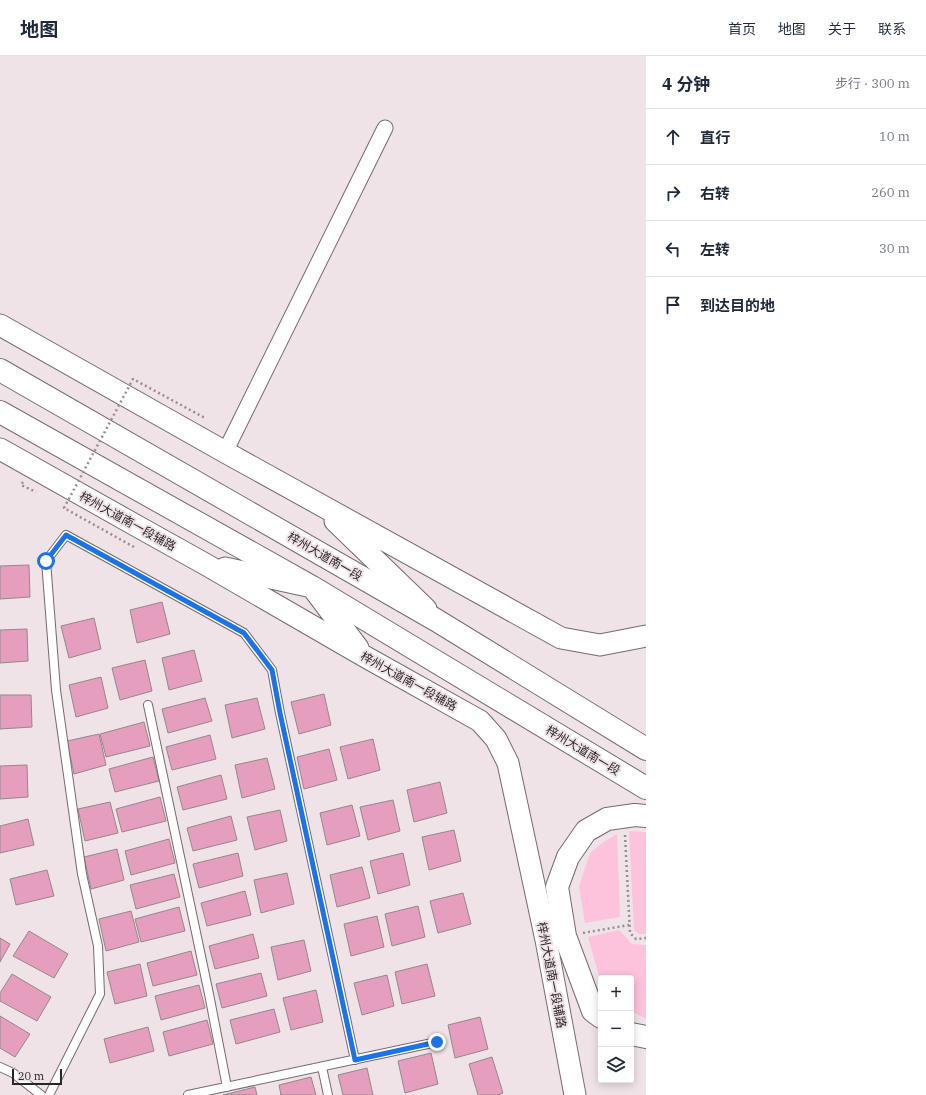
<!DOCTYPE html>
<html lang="zh">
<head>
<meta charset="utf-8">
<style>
	body { margin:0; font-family:"IBM Plex Serif","Noto Sans SC",serif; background:#f6f6f7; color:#1f2937 }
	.controls { position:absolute; right:12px; bottom:12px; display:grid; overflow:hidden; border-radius:4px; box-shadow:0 2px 10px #0003 }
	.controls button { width:36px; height:36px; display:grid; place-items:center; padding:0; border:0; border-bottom:1px solid #e0e1e3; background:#fff; color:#1f2937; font:20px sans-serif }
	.scale { position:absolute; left:12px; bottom:10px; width:50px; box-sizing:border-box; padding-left:4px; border:2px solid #2a2527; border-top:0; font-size:11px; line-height:14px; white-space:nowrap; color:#2a2527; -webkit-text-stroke:3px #f0e3e8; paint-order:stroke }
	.stop { position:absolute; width:12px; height:12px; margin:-9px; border:3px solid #1a73e8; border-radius:50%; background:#fff }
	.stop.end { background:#1a73e8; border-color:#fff; box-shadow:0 1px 4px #0008 }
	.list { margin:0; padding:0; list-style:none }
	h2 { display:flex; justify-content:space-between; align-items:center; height:52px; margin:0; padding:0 16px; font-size:17px }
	h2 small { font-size:13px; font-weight:400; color:#747a83 }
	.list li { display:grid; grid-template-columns:26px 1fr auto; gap:12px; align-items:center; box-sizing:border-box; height:56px; padding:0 16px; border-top:1px solid #e0e1e3 }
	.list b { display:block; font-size:15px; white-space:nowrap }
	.list em { font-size:13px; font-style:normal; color:#747a83 }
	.icon { flex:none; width:22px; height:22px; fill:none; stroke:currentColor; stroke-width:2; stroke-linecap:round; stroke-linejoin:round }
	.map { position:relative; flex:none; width:646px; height:1039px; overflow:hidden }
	header { display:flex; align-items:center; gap:24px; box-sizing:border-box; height:56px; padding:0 20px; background:#fff; border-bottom:1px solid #e0e1e3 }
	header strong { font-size:19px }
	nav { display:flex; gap:22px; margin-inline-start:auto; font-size:14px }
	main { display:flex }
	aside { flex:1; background:#fff }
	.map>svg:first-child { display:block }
	.green { fill:#fdc2dc }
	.building { fill:#e59ebe; stroke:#93888c }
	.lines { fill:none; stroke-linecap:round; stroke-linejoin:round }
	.service-casing { stroke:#756a6f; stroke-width:10 }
	.minor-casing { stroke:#756a6f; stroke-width:17 }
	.secondary-casing { stroke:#756a6f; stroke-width:23 }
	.primary-casing { stroke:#756a6f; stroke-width:24 }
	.trunk-casing { stroke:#756a6f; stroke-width:24 }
	.path { stroke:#978d91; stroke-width:2.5; stroke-dasharray:2 3; stroke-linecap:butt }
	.service { stroke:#fff; stroke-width:8 }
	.minor { stroke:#fff; stroke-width:15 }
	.secondary { stroke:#fff; stroke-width:21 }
	.primary { stroke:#fff; stroke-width:22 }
	.trunk { stroke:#fff; stroke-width:22 }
	.path-bridge { stroke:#978d91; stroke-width:2.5; stroke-dasharray:2 3; stroke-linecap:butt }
	.route { stroke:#1a73e8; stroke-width:5 }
	.labels { text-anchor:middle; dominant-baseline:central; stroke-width:4; stroke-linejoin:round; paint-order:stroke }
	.street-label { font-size:12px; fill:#2a2527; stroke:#f0e3e8 }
</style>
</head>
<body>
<header>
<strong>地图</strong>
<nav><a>首页</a><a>地图</a><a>关于</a><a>联系</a></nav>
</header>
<main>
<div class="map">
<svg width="646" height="1039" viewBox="0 0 646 1039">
	<rect width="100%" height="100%" fill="#f0e3e8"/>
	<path class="green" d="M629 775 646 776V878H639L634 874Z
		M617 778 620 861 585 867 579 830 590 797 602 787Z
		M619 874 632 888 646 889V963L631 955V922H601V927L588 881Z"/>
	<path class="building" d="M29 509 30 541 0 543V510Z
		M162 546 170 578 137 587 130 554Z
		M94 562 101 593 69 602 61 570Z
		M27 573 28 605 0 607V574Z
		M194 594 202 625 169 634 162 602Z
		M145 604 152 635 120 644 112 612Z
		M101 621 108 652 76 661 69 629Z
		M324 638 331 669 299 678 291 646Z
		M0 639H31L32 671 0 673Z
		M205 642 212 665 168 677 162 653Z
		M257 642 265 673 232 682 225 649Z
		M144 666 150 690 106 701 100 678Z
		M99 678 106 709 74 718 67 685Z
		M210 679 216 703 172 714 166 691Z
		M373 683 380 714 348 723 340 691Z
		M329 693 337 724 304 733 297 701Z
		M153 701 159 725 115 736 109 713Z
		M267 702 275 733 242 742 235 709Z
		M27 709 28 741 0 743V710Z
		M221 719 227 743 183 754 177 731Z
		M440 726 447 757 414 766 407 734Z
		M160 741 166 765 122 776 116 753Z
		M393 744 400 775 368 784 360 751Z
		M110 746 118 777 85 785 78 753Z
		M352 749 360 780 327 789 320 757Z
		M280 754 287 785 255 794 247 761Z
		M231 760 237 784 193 795 187 772Z
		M28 763 34 789 0 797V770Z
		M454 774 461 805 429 814 422 781Z
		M169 783 175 807 131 819 125 795Z
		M117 793 124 824 91 833 84 801Z
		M238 797 243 820 199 832 193 808Z
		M403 797 410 829 378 838 370 805Z
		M362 811 370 842 337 851 330 819Z
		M47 814 54 840 16 849 10 823Z
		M287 817 294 848 261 857 254 824Z
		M174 818 180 841 136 853 130 829Z
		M245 835 251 859 207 870 201 847Z
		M463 837 471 868 438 877 430 845Z
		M418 850 425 881 392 890 385 858Z
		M179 851 185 875 141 886 135 863Z
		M131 855 139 886 106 895 99 863Z
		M377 860 384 891 351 900 344 868Z
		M29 875 68 898 54 922 13 900Z
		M253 878 259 902 215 913 209 890Z
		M0 882 10 888 0 906Z
		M304 884 311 915 278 924 271 891Z
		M191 895 197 919 153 930 147 907Z
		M140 908 147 940 115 948 107 916Z
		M427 908 435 940 402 948 395 916Z
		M261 917 267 940 222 952 216 928Z
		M12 918 51 941 37 965 0 945V937Z
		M387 919 394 950 362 959 354 927Z
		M199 929 205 952 161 964 155 940Z
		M316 934 323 966 291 974 283 942Z
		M274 953 280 976 236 988 230 964Z
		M0 960 30 978 15 1001 0 992Z
		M480 961 488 993 455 1002 448 969Z
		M207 964 213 988 169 1000 163 976Z
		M148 971 154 995 110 1007 104 983Z
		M431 997 438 1028 405 1037 398 1005Z
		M492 1001 503 1037 498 1039H478L469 1008Z
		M367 1012 373 1039H343L338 1019Z
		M311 1021 316 1039H281L279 1029Z
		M255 1031 257 1039H223Z"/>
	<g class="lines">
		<g class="service-casing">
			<path id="service" d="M148 649 209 938 227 1031
				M0 1011 13 1017 41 1039
				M322 1011 328 1039
				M49 1039 100 938 98 890 82 818 56 634 46 505 66 479 244 577 272 614 280 657 355 1004
				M188 1039 437 986"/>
		</g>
		<g class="minor-casing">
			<path id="minor" d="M225 396 385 72"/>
		</g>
		<g class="secondary-casing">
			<path id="secondary" d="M0 269 225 396 561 582 600 589 646 580
				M0 393 144 474 205 508 364 600 480 665 496 683 508 707 546 884 575 1039
				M335 465 426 553
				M225 512 312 531 358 592"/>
		</g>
		<g class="primary-casing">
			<path id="primary" d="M601 961 593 955 565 880 557 831 568 801 586 775 607 763 635 759 646 760
				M631 978 646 981"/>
		</g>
		<g class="trunk-casing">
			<path id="trunk" d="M0 314 436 564 646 693
				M0 356 312 531 646 732"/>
		</g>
		<path class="path" d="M23 426 21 429 36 436
			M625 779 630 877 636 883 646 882
			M583 877 629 869"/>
		<use href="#service" class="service"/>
		<use href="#minor" class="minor"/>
		<use href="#secondary" class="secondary"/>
		<use href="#primary" class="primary"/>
		<use href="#trunk" class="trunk"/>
		<path class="path-bridge" d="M134 491 64 452 133 323 205 362"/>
	</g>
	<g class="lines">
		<path class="route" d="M46 505 66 479 244 577 272 614 280 657 355 1004 437 986"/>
	</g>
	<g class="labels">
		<g class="street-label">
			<text transform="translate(128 465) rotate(29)">梓州大道南一段辅路</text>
			<text transform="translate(325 500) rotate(30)">梓州大道南一段</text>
			<text transform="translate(409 625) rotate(29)">梓州大道南一段辅路</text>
			<text transform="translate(583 694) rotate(31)">梓州大道南一段</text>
			<text transform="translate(552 919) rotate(79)">梓州大道南一段辅路</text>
		</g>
	</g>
</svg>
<div class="controls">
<button>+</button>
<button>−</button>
<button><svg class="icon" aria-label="layers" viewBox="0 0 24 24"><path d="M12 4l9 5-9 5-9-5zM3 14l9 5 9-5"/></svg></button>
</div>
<div class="scale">20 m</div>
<div class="stop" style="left:46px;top:505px"></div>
<div class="stop end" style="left:437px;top:986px"></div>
</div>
<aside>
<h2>4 分钟<small>步行 · 300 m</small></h2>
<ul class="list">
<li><svg class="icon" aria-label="ahead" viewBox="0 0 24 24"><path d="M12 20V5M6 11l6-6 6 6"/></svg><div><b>直行</b></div><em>10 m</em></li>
<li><svg class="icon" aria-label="right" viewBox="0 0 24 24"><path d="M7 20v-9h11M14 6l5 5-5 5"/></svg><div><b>右转</b></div><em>260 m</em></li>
<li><svg class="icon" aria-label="left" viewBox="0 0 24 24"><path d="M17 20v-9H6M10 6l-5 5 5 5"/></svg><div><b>左转</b></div><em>30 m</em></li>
<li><svg class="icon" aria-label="arrive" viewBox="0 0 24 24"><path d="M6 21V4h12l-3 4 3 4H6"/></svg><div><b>到达目的地</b></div></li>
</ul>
</aside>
</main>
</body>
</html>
